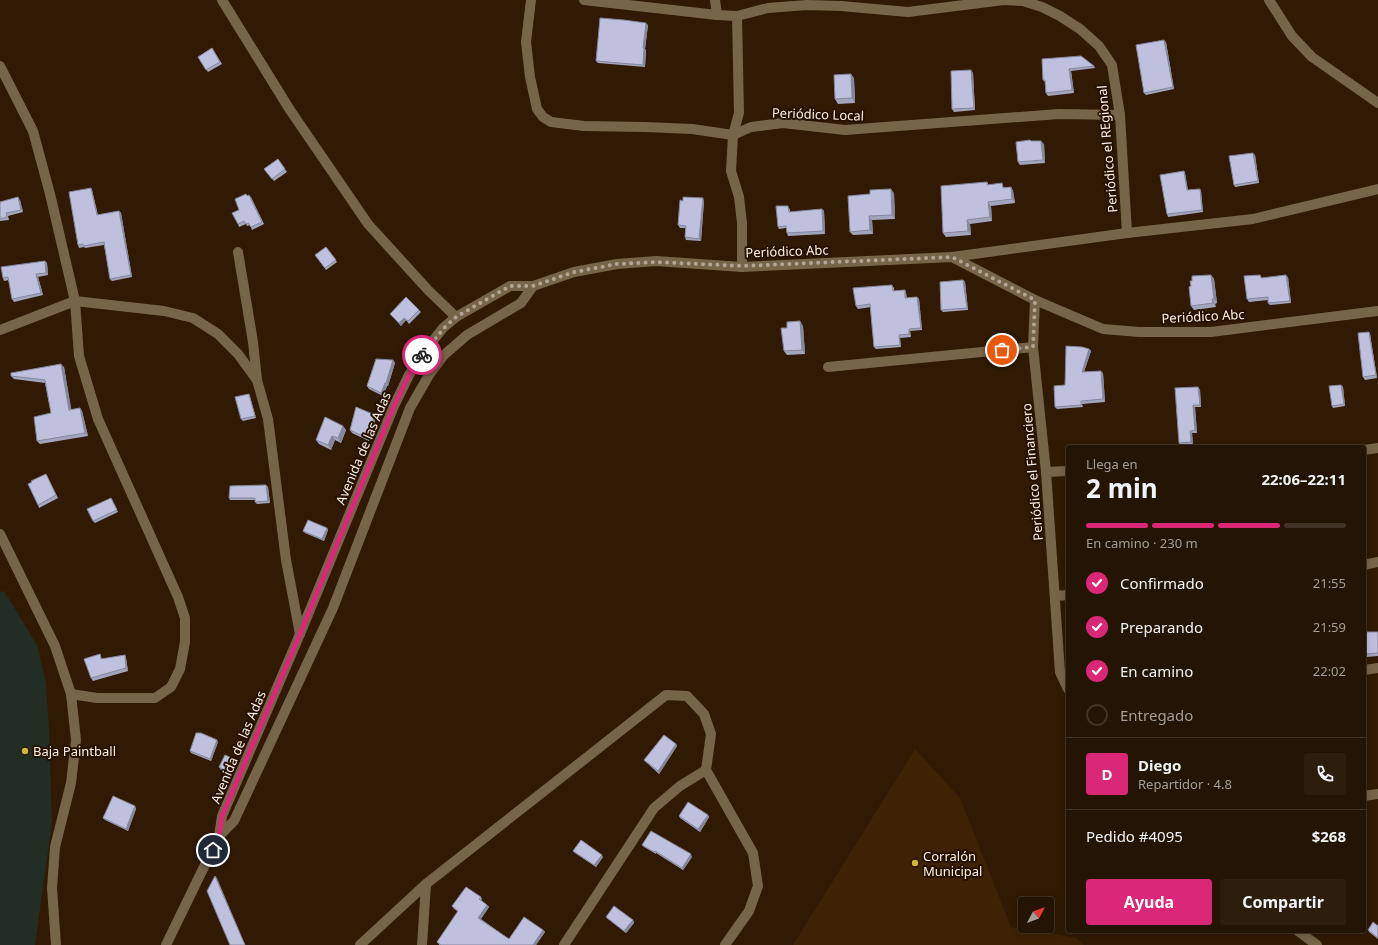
<!DOCTYPE html>
<html lang="es">
<meta charset="utf-8">
<style>
:root{--surface:#241403;--page:#2c1d0d;--text:#f1f3f6;--muted:#a39e9a;--line:#413325;--accent:#db2777}
body{margin:0;font-family:"Noto Sans",sans-serif;background:var(--page);color:var(--text);height:100vh;display:flex;flex-direction:column;font-size:15px;white-space:nowrap}
*{box-sizing:border-box;margin:0}
p{font-size:13px;color:var(--muted)}
.icon{flex:none;width:22px;height:22px;fill:none;stroke:currentColor;stroke-width:2;stroke-linecap:round;stroke-linejoin:round}
.map{position:relative;flex:1;overflow:hidden}
.details{position:absolute;left:1066px;top:445px;width:300px;height:488px;display:flex;flex-direction:column;background:var(--surface);border-radius:4px;box-shadow:0 2px 10px #0003,0 0 0 1px var(--line)}
.details>*{flex:none}
.needle{width:26px;rotate:49deg}
.tools{position:absolute;left:1018px;top:897px;display:grid;gap:8px}
.tools a{display:grid;place-items:center;width:36px;height:36px;border-radius:4px;background:var(--surface);box-shadow:0 2px 10px #0003,0 0 0 1px var(--line);font-size:20px}
.pin{position:absolute;display:grid;place-items:center;width:34px;height:34px;color:#fff;margin:-17px;border:2px solid #fff;border-radius:50%;box-shadow:0 1px 4px #0007}
.courier{position:absolute;display:grid;place-items:center;width:40px;height:40px;margin:-20px;border:3px solid #db2777;border-radius:50%;background:#fff;color:#222;box-shadow:0 1px 5px #0007}
.overview em{font-style:normal;font-weight:700}
.overview div{display:flex;flex-direction:column-reverse}
.overview{display:flex;align-items:center;justify-content:space-between;height:68px;padding:0 20px}
h1{font-size:26px;font-weight:700;line-height:30px}
.bar{display:grid;grid-template-columns:repeat(4,1fr);gap:6px 4px;align-content:center;height:48px;padding:0 20px}
.bar i{height:5px;border-radius:3px;background:var(--line)}
.bar .selected{background:var(--accent)}
.bar p{grid-column:span 4}
.line{display:flex;align-items:center;gap:10px;padding:0 20px;border-top:1px solid var(--line)}
.line div{flex:1}
.round{display:grid;place-items:center;flex:none;width:42px;height:42px;border-radius:4px;background:var(--page)}
ol{padding:0 20px;list-style:none}
li{display:flex;align-items:center;gap:12px;height:44px}
li p{margin-inline-start:auto}
li .icon{padding:4px;border-radius:50%;background:var(--accent);color:#fff;stroke-width:4}
li:last-child{color:var(--muted)}
li i{width:22px;height:22px;border:2px solid var(--line);border-radius:50%}
.button{display:flex;gap:8px;margin-top:auto;padding:8px 20px}
.button a{flex:1;height:46px;border-radius:4px;background:var(--accent);color:#fff;font-size:16px;font-weight:700;line-height:46px;text-align:center}
.button a+a{background:var(--page);color:var(--text)}
.map>svg:first-child{display:block}
.built{fill:#3d2204}
.green{fill:#222e23}
.lines{fill:none;stroke-linecap:round;stroke-linejoin:round}
.minor{stroke:#77654a;stroke-width:10}
.wall{fill:#a3a5bf}
.shaded-wall{fill:#85869b}
.building{fill:#bec0de;stroke:#85869b}
.done{stroke:#b5a596;stroke-width:4;stroke-dasharray:0 7.2}
.route{stroke:#db2777;stroke-width:5}
.poi-dot{fill:#cfb837;stroke:#261100;stroke-width:1.5}
.labels{text-anchor:middle;stroke-width:4;stroke-linejoin:round;paint-order:stroke}
.street-label{font-size:13px;fill:#fdf0e5;stroke:#261100}
.poi-label{font-size:13px;fill:#fdf0e5;stroke:#261100;text-anchor:start}
</style>
<div class="map">
<svg width="1378" height="945" viewBox="0 0 1378 945">
<rect width="100%" height="100%" fill="#301a04"/>
<polygon class="built" points="915,749 960,798 1011,927 1076,938 1084,945 793,945"/>
<polygon class="green" points="4,591 37,645 46,683 49,730 52,822 35,945 0,945 0,592"/>
<g class="lines">
<g class="minor">
<polyline points="222,0 290,110 368,224 428,290 456,317"/>
<polyline points="531,0 526,42 530,77 537,109 543,117 551,122 584,126 645,127 692,129 733,135 751,127 783,123 845,130 1059,114 1120,115"/>
<polyline points="584,0 717,15 737,16 768,8 807,5 841,6 908,12 1004,0 1023,1 1042,7 1060,16 1080,29 1099,46 1112,65 1120,115 1127,233"/>
<polyline points="715,0 717,15"/>
<polyline points="1269,0 1292,36 1312,57 1378,103"/>
<polyline points="737,16 739,113 733,135 731,171 739,197 742,223 742,267"/>
<polyline points="0,66 33,131 50,194 75,301 79,356 98,419 178,597 185,618 185,642 180,669 171,687 155,698 97,698 71,694"/>
<polyline points="238,252 253,342 257,380 268,419 286,560 300,634"/>
<polyline points="952,257 1127,233 1253,219 1378,189"/>
<polyline points="0,330 75,301 164,311 193,318 218,334 238,354 257,380"/>
<polyline points="1033,347 1046,472 1060,672 1068,689"/>
<polyline points="828,367 1033,347 1035,300"/>
<polyline points="1364,450 1378,448"/>
<polyline points="1046,472 1068,471"/>
<polyline points="0,534 55,646 71,694 76,740 71,783 55,847 52,888 56,945"/>
<polyline points="1364,565 1378,562"/>
<polyline points="1055,596 1068,595"/>
<polyline points="1364,670 1378,668"/>
<polyline points="1364,796 1378,794"/>
<polyline points="219,836 222,816 300,634 394,406 409,375 427,348 443,328 456,317 510,286 533,286 574,272 617,264 656,261 742,267 952,257 1035,300 1103,329 1139,332 1211,332 1378,311"/>
<polyline points="1298,931 1317,945"/>
<polyline points="166,945 219,836 234,821 333,608 410,408 429,375 444,355 467,335 521,303 533,286"/>
<polyline points="360,945 426,884 666,695 687,696 704,714 711,734 706,770 753,853 758,886 749,911 725,945"/>
<polyline points="422,945 426,884"/>
<polyline points="564,945 654,808 680,786 706,770"/>
</g>
</g>
<g class="wall">
<polygon points="648,25 645,49 646,50 645,67 598,63 596,61"/>
<polygon points="1166,42 1174,89 1146,95 1144,93"/>
<polygon points="212,48 222,64 208,72 198,57"/>
<polygon points="1042,59 1094,66 1095,68 1071,71 1074,93 1048,96 1046,93 1045,82 1043,80"/>
<polygon points="973,73 975,110 954,112 952,109"/>
<polygon points="854,78 855,103 838,104 835,99"/>
<polygon points="1044,144 1045,163 1020,165 1018,162"/>
<polygon points="1255,155 1259,183 1235,187 1234,185"/>
<polygon points="278,159 287,172 274,181 264,169"/>
<polygon points="1184,171 1185,173 1188,190 1201,191 1203,212 1168,217 1167,214"/>
<polygon points="987,182 989,185 1005,187 1005,188 1011,187 1013,191 1015,203 991,206 992,221 970,224 971,235 946,237 943,233"/>
<polygon points="91,188 92,190 98,215 119,211 121,213 132,277 112,281 110,279 104,245 85,248 84,247 79,248 78,245"/>
<polygon points="894,193 895,219 872,220 873,234 853,235 850,232 870,194"/>
<polygon points="247,196 251,197 264,224 252,230 250,225 247,226 246,224 239,227 238,224 239,210"/>
<polygon points="20,200 23,212 8,216 9,220 0,221 0,202"/>
<polygon points="683,201 704,201 701,241 686,240 685,237 685,228 680,228 678,225"/>
<polygon points="790,208 790,212 822,209 824,211 825,234 788,236 787,233 786,228 779,229 778,227"/>
<polygon points="326,247 337,262 326,270 315,255"/>
<polygon points="45,261 47,263 48,275 38,277 43,295 14,302 12,299 9,280 4,281 3,278"/>
<polygon points="1211,275 1214,279 1217,303 1215,304 1216,307 1194,310 1191,306 1191,286 1192,281"/>
<polygon points="1260,275 1262,278 1288,277 1291,303 1270,305 1268,303 1268,300 1249,302 1247,299"/>
<polygon points="963,280 965,282 968,310 943,312 941,310"/>
<polygon points="894,287 894,291 905,290 906,293 907,298 917,297 919,299 922,330 910,331 911,337 900,338 901,347 876,349 874,347 871,307 858,309 856,306"/>
<polygon points="419,310 421,312 409,324 406,320 401,326 390,314"/>
<polygon points="803,326 805,354 787,355 784,351"/>
<polygon points="1369,332 1370,334 1377,378 1365,380 1363,377"/>
<polygon points="1089,349 1091,351 1084,372 1103,373 1105,402 1082,404 1083,407 1057,409 1055,407 1065,385"/>
<polygon points="393,360 395,363 388,386 387,386 383,396 369,389 367,386"/>
<polygon points="64,367 71,410 80,408 82,411 88,436 40,444 37,441 51,413 45,383 14,379 11,376"/>
<polygon points="1341,385 1343,387 1345,406 1333,408 1332,406"/>
<polygon points="1198,387 1200,390 1201,407 1195,407 1197,433 1192,433 1193,445 1180,446 1179,443"/>
<polygon points="250,397 256,418 243,421 241,419"/>
<polygon points="375,415 376,417 369,441 352,433 350,430"/>
<polygon points="343,426 346,430 341,443 335,440 331,450 319,444 316,440"/>
<polygon points="46,474 58,498 39,508 38,505 32,482"/>
<polygon points="266,485 268,487 270,503 257,504 255,502 255,500 230,500 229,498"/>
<polygon points="111,498 118,512 95,523 93,521"/>
<polygon points="327,528 328,530 324,541 305,533 303,531"/>
<polygon points="1378,632 1378,656 1366,657 1365,654"/>
<polygon points="100,654 102,659 125,655 126,658 128,671 93,681 91,678"/>
<polygon points="218,742 211,761 191,753 190,751"/>
<polygon points="676,744 677,746 659,774 646,762 644,760"/>
<polygon points="236,760 237,763 232,775 221,770 219,767"/>
<polygon points="135,806 136,809 128,831 105,820 103,818"/>
<polygon points="708,815 709,817 700,832 680,818 679,816"/>
<polygon points="642,845 692,857 683,870 656,853 656,854 644,847"/>
<polygon points="573,851 603,857 596,867 575,853"/>
<polygon points="481,897 482,899 481,900 487,905 489,907 481,919 509,939 543,930 545,932 536,945 439,945 439,944 437,942 458,912 453,908 452,906"/>
<polygon points="606,917 633,920 634,923 626,933 608,919"/>
<polygon points="1378,926 1378,939 1369,932 1368,930"/>
</g>
<g class="shaded-wall">
<polygon points="646,23 648,25 645,49 646,50 645,67 643,65 643,48"/>
<polygon points="1164,40 1166,42 1174,89 1173,87"/>
<polygon points="1069,69 1071,71 1074,93 1072,90"/>
<polygon points="971,70 973,73 975,110 974,108"/>
<polygon points="851,74 854,78 855,103 852,98"/>
<polygon points="1041,141 1044,144 1045,163 1043,160"/>
<polygon points="1253,153 1255,155 1259,183 1258,181"/>
<polygon points="1184,171 1185,173 1188,192 1187,190"/>
<polygon points="1011,187 1013,191 1015,203 1012,199"/>
<polygon points="91,188 92,190 98,217 97,215"/>
<polygon points="891,189 894,193 895,219 892,215"/>
<polygon points="1200,189 1201,191 1203,212 1202,210"/>
<polygon points="18,197 20,200 23,212 21,210"/>
<polygon points="703,198 704,201 701,241 699,239"/>
<polygon points="988,202 991,206 992,221 990,217"/>
<polygon points="822,209 824,211 825,234 823,231"/>
<polygon points="119,211 121,213 132,277 131,275"/>
<polygon points="869,216 872,220 873,234 870,230"/>
<polygon points="967,220 970,224 971,235 968,231"/>
<polygon points="45,261 47,263 48,275 46,273"/>
<polygon points="36,274 38,277 43,295 41,293"/>
<polygon points="1211,275 1214,279 1217,303 1214,299"/>
<polygon points="1286,275 1288,277 1291,303 1290,301"/>
<polygon points="963,280 965,282 968,310 967,308"/>
<polygon points="905,290 906,293 907,300 905,298"/>
<polygon points="917,297 919,299 922,330 921,328"/>
<polygon points="1212,299 1215,304 1216,307 1213,303"/>
<polygon points="404,318 406,320 401,326 399,323"/>
<polygon points="800,321 803,326 805,354 802,350"/>
<polygon points="909,329 910,331 911,337 909,334"/>
<polygon points="1369,332 1370,334 1377,378 1376,375"/>
<polygon points="899,335 900,338 901,347 900,345"/>
<polygon points="1089,349 1091,351 1083,374 1082,372"/>
<polygon points="393,360 395,363 388,386 386,383"/>
<polygon points="61,364 64,367 72,413 69,410"/>
<polygon points="1101,371 1103,373 1105,402 1103,399"/>
<polygon points="385,383 387,386 383,396 381,393"/>
<polygon points="1341,385 1343,387 1345,406 1344,404"/>
<polygon points="1198,387 1200,390 1201,407 1200,405"/>
<polygon points="1193,405 1195,407 1197,433 1195,430"/>
<polygon points="80,408 82,411 88,436 85,433"/>
<polygon points="375,415 376,417 369,441 367,438"/>
<polygon points="343,426 346,430 341,443 338,438"/>
<polygon points="1190,431 1192,433 1193,445 1191,442"/>
<polygon points="332,436 335,440 331,450 328,445"/>
<polygon points="266,485 268,487 270,503 268,501"/>
<polygon points="327,528 328,530 324,541 322,539"/>
<polygon points="125,655 126,658 128,671 126,668"/>
<polygon points="217,740 218,742 211,761 210,759"/>
<polygon points="676,744 677,746 659,774 658,771"/>
<polygon points="236,760 237,763 232,775 230,773"/>
<polygon points="135,806 136,809 128,831 126,829"/>
<polygon points="708,815 709,817 700,832 698,829"/>
<polygon points="691,854 692,857 683,870 682,868"/>
<polygon points="602,855 603,857 596,867 594,865"/>
<polygon points="215,876 217,878 245,945"/>
<polygon points="487,905 489,907 480,920 478,918"/>
<polygon points="633,920 634,923 626,933 624,931"/>
<polygon points="543,930 545,932 536,945 533,945"/>
</g>
<g class="building">
<polygon points="600,18 624,20 646,23 643,48 644,48 643,65 596,61"/>
<polygon points="1164,40 1173,87 1144,93 1136,45"/>
<polygon points="212,48 220,62 206,70 198,57"/>
<polygon points="1081,56 1094,66 1069,69 1072,90 1046,93 1045,80 1043,80 1042,59"/>
<polygon points="971,70 974,108 952,109 951,71"/>
<polygon points="851,74 852,98 835,99 834,75"/>
<polygon points="1030,140 1031,141 1041,141 1043,160 1018,162 1016,142"/>
<polygon points="1253,153 1258,181 1234,185 1229,156"/>
<polygon points="278,159 285,169 272,179 264,169"/>
<polygon points="1184,171 1187,190 1200,189 1202,210 1167,214 1160,175"/>
<polygon points="987,182 987,185 1002,183 1003,188 1011,187 1012,199 988,202 990,217 967,220 968,231 943,233 941,186"/>
<polygon points="91,188 97,215 119,211 131,275 110,279 104,242 83,246 83,244 78,245 69,192"/>
<polygon points="891,189 892,215 869,216 870,230 850,232 848,196 870,194 870,190"/>
<polygon points="246,194 247,196 249,195 262,222 251,227 248,223 246,224 244,221 238,224 232,213 239,210 235,199"/>
<polygon points="18,197 21,210 6,213 7,217 0,219 0,202"/>
<polygon points="683,197 703,198 699,239 685,237 686,226 678,225 680,200 683,201"/>
<polygon points="776,206 788,206 789,212 822,209 823,231 787,233 786,226 778,227"/>
<polygon points="326,247 336,260 325,268 315,255"/>
<polygon points="45,261 46,273 36,274 41,293 12,299 8,277 3,278 1,267"/>
<polygon points="1211,275 1214,299 1212,299 1213,303 1191,306 1189,287 1191,286 1190,281 1192,281 1192,276"/>
<polygon points="1260,275 1261,278 1286,275 1290,301 1268,303 1268,297 1247,299 1244,276"/>
<polygon points="963,280 967,308 941,310 940,282"/>
<polygon points="892,285 893,291 905,290 905,298 917,297 921,328 909,329 909,334 899,335 900,345 874,347 870,304 856,306 853,288"/>
<polygon points="406,297 419,310 408,321 404,318 399,323 390,314"/>
<polygon points="800,321 802,350 784,351 781,328 787,328 787,322"/>
<polygon points="1369,332 1376,375 1363,377 1358,333"/>
<polygon points="1066,346 1082,347 1089,349 1082,372 1101,371 1103,399 1081,401 1081,405 1055,407 1054,386 1065,385"/>
<polygon points="376,359 393,360 386,383 385,383 381,393 367,386"/>
<polygon points="61,364 69,410 80,408 85,433 37,441 34,417 51,413 45,380 11,376 11,373"/>
<polygon points="1341,385 1344,404 1332,406 1329,386"/>
<polygon points="1198,387 1200,405 1193,405 1195,430 1190,431 1191,442 1179,443 1175,388"/>
<polygon points="249,394 255,416 241,419 235,397"/>
<polygon points="356,407 375,415 367,438 350,430"/>
<polygon points="325,417 343,426 338,438 332,436 328,445 316,440"/>
<polygon points="46,474 56,495 38,505 28,484 32,482 31,481"/>
<polygon points="266,485 268,501 255,502 255,498 229,498 230,486"/>
<polygon points="111,498 117,510 93,521 87,509"/>
<polygon points="308,520 327,528 322,539 303,531"/>
<polygon points="1364,632 1378,632 1378,653 1365,654"/>
<polygon points="100,654 101,659 125,655 126,668 91,678 84,659"/>
<polygon points="196,733 201,733 217,740 210,759 190,751"/>
<polygon points="664,735 676,744 658,771 644,760"/>
<polygon points="225,755 236,760 230,773 219,767"/>
<polygon points="113,796 135,806 126,829 103,818"/>
<polygon points="688,802 708,815 698,829 679,816"/>
<polygon points="651,831 691,854 682,868 655,851 654,852 642,845"/>
<polygon points="581,840 602,855 594,865 573,851"/>
<polygon points="215,876 245,945 230,945 207,891"/>
<polygon points="466,887 481,897 479,899 487,905 478,918 509,939 524,917 543,930 533,945 441,945 437,942 458,911 452,906"/>
<polygon points="614,906 633,920 624,931 606,917"/>
<polygon points="1373,922 1378,926 1378,938 1368,930"/>
</g>
<g class="lines">
<polyline class="done" points="422,355 444,328 456,317 510,286 533,286 574,272 617,264 656,262 742,266 952,257 1035,300 1033,347 1002,350"/>
<polyline class="route" points="213,850 219,836 222,816 300,634 394,406 409,375 422,355"/>
</g>
<g class="poi-dot">
<circle cx="25" cy="751" r="4"/>
<circle cx="915" cy="863" r="4"/>
</g>
<g class="labels">
<g class="street-label">
<text transform="translate(818 114) rotate(2)" y="5">Periódico Local</text>
<text transform="translate(1107 149) rotate(-95)" y="5">Periódico el REgional</text>
<text transform="translate(787 251) rotate(-2)" y="5">Periódico Abc</text>
<text transform="translate(1203 316) rotate(-3)" y="5">Periódico Abc</text>
<text transform="translate(363 448) rotate(-67)" y="5">Avenida de las Adas</text>
<text transform="translate(1032 472) rotate(-95)" y="5">Periódico el Financiero</text>
<text transform="translate(238 747) rotate(-67)" y="5">Avenida de las Adas</text>
</g>
<g class="poi-label">
<text x="33" y="756">Baja Paintball</text>
<text x="923" y="861">Corralón<tspan x="923" dy="15">Municipal</tspan></text>
</g>
</g>
</svg>
<div class="tools">
<a><svg class="needle" viewBox="-14 -14 28 28"><path d="M0-13l5 13h-10z" fill="#e53935"/><path d="M0 13l5-13h-10z" fill="#a39e9a"/></svg></a>
</div>
<div class="pin" style="left:1002px;top:350px;background:#ea580c"><svg class="icon" aria-label="bag" viewBox="0 0 24 24"><path d="M5 8h14l-1 12H6zM9 8a3 3 0 0 1 6 0"/></svg></div>
<div class="pin" style="left:213px;top:850px;background:#1f2937"><svg class="icon" aria-label="home" viewBox="0 0 24 24"><path d="M3 11l9-7 9 7M6 9v11h12V9"/></svg></div>
<div class="courier" style="left:422px;top:355px"><svg class="icon" aria-label="bike" viewBox="0 0 24 24"><circle cx="6" cy="16" r="4"/><circle cx="18" cy="16" r="4"/><path d="M6 16l4-8h5l3 8M10 8l3 8H6M13 5h3"/></svg></div>
<section class="details">
<div class="overview"><div><h1>2 min</h1><p>Llega en</p></div><em>22:06–22:11</em></div>
<div class="bar"><i class="selected"></i><i class="selected"></i><i class="selected"></i><i></i><p>En camino · 230 m</p></div>
<ol>
<li><svg class="icon" aria-label="check" viewBox="0 0 24 24"><path d="M5 12l5 5 9-10"/></svg>Confirmado<p>21:55</p></li>
<li><svg class="icon" aria-label="check" viewBox="0 0 24 24"><path d="M5 12l5 5 9-10"/></svg>Preparando<p>21:59</p></li>
<li><svg class="icon" aria-label="check" viewBox="0 0 24 24"><path d="M5 12l5 5 9-10"/></svg>En camino<p>22:02</p></li>
<li><i></i>Entregado</li>
</ol>
<div class="line" style="height:72px"><b class="round" style="background:var(--accent);color:#fff">D</b><div><b>Diego</b><p>Repartidor · 4.8</p></div><a class="round"><svg class="icon" aria-label="phone" viewBox="0 0 24 24"><path d="M5 4h4l2 5-3 2q2 4 5 5l2-3 5 2v4C11 20 4 13 5 4z"/></svg></a></div>
<div class="line" style="height:52px"><div>Pedido #4095</div><b>$268</b></div>
<div class="button"><a>Ayuda</a><a>Compartir</a></div>
</section>
</div>
